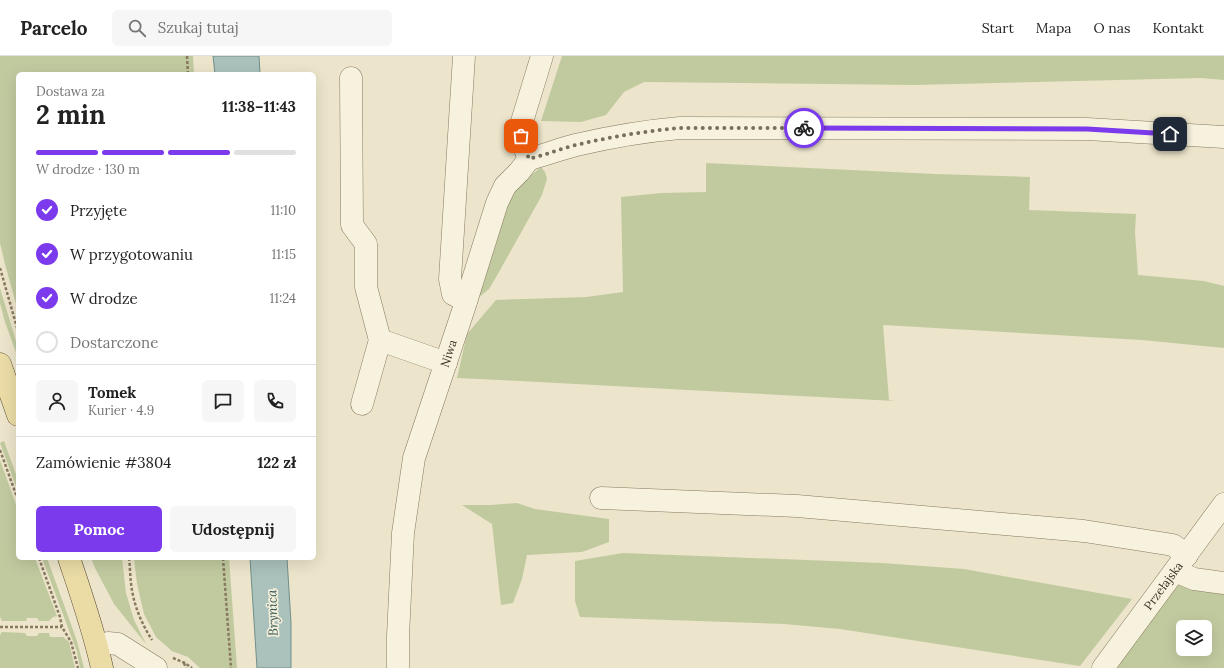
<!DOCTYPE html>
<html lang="pl">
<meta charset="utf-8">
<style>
:root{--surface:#fff;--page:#f6f6f6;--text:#222;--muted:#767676;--line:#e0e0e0;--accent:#7c3aed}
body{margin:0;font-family:Lora,serif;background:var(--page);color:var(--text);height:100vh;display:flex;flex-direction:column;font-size:15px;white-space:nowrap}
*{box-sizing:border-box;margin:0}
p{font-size:13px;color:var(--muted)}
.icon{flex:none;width:22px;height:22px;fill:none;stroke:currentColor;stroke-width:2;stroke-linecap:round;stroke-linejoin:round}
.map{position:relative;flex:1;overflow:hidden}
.details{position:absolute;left:16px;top:16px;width:300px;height:488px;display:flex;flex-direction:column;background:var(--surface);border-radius:6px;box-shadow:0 4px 16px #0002}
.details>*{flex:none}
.tools{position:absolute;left:1176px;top:564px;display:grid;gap:8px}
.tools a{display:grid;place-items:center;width:36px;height:36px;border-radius:6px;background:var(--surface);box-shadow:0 4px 16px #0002;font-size:20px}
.pin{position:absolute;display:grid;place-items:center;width:34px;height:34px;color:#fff;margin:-17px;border-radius:8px;box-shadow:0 2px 6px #0006}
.courier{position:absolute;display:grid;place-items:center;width:40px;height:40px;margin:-20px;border:3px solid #7c3aed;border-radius:50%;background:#fff;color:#222;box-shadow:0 1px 5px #0007}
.overview em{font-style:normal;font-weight:700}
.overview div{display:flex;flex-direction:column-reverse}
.overview{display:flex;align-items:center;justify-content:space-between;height:68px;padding:0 20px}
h1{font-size:26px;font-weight:700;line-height:30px}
.bar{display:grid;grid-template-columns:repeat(4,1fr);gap:6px 4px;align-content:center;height:48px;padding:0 20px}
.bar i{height:5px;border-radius:3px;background:var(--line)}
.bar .current{background:var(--accent)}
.bar p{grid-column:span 4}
.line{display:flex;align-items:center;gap:10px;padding:0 20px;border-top:1px solid var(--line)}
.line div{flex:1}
.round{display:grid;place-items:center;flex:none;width:42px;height:42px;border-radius:6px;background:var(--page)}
ol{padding:0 20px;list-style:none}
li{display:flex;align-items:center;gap:12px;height:44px}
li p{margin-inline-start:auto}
li .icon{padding:4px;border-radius:50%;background:var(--accent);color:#fff;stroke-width:4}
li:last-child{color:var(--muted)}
li i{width:22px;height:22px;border:2px solid var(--line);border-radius:50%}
.cta{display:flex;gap:8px;margin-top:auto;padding:8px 20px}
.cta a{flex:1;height:46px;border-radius:6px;background:var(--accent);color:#fff;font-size:16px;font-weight:700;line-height:46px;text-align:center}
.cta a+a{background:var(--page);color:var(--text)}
header{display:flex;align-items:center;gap:24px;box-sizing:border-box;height:56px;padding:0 20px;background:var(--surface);border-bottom:1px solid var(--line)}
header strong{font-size:19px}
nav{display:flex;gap:22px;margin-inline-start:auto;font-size:14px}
.search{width:280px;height:36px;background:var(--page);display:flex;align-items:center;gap:10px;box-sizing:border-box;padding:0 14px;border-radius:6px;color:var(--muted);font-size:15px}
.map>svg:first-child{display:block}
.green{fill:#c1ca9f;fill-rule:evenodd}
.water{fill:#abc1bc;stroke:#718f8a}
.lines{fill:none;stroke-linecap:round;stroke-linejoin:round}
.minor-casing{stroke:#887960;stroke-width:23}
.major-casing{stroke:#564733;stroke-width:23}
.path{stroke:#887960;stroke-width:2.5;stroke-dasharray:3 2;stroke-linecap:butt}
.minor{stroke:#f7f2de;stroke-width:22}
.major{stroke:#ebdca6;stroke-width:22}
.done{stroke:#786f5d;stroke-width:4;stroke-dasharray:0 7.2}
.route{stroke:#7c3aed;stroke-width:5}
.labels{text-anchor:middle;stroke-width:3.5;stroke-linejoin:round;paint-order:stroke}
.street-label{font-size:12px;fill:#3a3022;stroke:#f4efda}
.water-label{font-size:13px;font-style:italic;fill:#335758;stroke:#f4efda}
</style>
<header>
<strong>Parcelo</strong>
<div class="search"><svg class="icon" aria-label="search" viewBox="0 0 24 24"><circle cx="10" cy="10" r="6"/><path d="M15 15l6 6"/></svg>Szukaj tutaj</div>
<nav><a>Start</a><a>Mapa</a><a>O nas</a><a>Kontakt</a></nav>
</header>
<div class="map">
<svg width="1224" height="612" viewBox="0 0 1224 612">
<rect width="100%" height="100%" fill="#ece5cb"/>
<g class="green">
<polygon points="0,0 193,0 194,18 18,18 18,255 5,208 0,187"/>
<polygon points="562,0 1224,0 1224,24 1201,22 914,29 644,26 624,36 606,59 581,66 541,65"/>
<polygon points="706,107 935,118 1030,121 1029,154 1136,158 1135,176 1138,219 1204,225 1224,230 1224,292 1142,284 883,269 889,344 895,345 688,334 520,325 457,322 467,278 496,244 586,241 623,236 621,141 661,137 706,136"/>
<polygon points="541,111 545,116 547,123 542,139 499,216 489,233 477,243 509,146 521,127"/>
<polygon points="0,232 18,292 18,302 5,266 0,247"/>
<polygon points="4,385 18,424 18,436 0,387"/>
<polygon points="0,404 18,454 18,502 35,502 57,560 53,561 49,565 39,565 37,562 27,562 26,565 2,565 0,561"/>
<polygon points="517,447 535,453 609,463 609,486 582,496 527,499 522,523 513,547 501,549 492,468 462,449 490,449"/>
<polygon points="623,497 882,507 964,513 1132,543 1080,610 840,573 784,568 580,561 575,545 575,505"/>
<polygon points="42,502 47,502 77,585 84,612 80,612 77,596"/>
<polygon points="91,502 122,502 126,537 134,564 146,588 114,548 95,512"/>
<polygon points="134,502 229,502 237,612 200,612 188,601 172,595 156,581 144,558 137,528"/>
<path d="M1183,519L1224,522V612H1115ZM1183,571H1205V593H1183Z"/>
<polygon points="2,576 25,577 27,580 37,580 39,577 49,577 50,581 63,581 69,586 75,612 0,612 0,579"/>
</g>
<g class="water">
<polygon points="213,0 259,0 260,18 215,18"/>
<polygon points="250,502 287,502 291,567 291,612 257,612"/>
</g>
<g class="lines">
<g class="minor-casing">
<g id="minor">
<polyline points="464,0 450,223 453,238 466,245"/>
<polyline points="351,22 352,169 366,188 366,231 380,284 446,307"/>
<path d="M529,103C545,99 560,93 576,89C610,81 645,75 680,72L1087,73L1224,81"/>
<polyline points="529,103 523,88 520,72 542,0"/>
<polyline points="362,348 380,284"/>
<polyline points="601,442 797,450 1084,475 1173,489 1187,499"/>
<polyline points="1175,515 1194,523 1224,527"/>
<polyline points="97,589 108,587 118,588 156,612"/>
<path id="s1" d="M398,612V580L403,477L414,402L464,252L497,147L505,130L519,116L529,103"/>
<path id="s2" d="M1103,612L1224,448"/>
</g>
</g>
<g class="major-casing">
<g id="major">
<polyline points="0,308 18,359"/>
<path d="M69,502C81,538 94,575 102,612"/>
</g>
</g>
<g class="path">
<polyline points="187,0 188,18"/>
<polyline points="0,212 18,275"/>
<polyline points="0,394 18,444"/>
<polyline points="39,502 60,561 62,571 71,586 78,612"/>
<path d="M129,502C130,510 130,519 131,527C133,547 141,567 152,584"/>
<polyline points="223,502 231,612"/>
<polyline points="0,571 62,571"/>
<polyline points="173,602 185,607 192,612"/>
<polyline points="184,607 186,612"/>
</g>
<use href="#minor" class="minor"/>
<use href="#major" class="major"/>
</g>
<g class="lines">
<path class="done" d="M521,80L529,103C545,99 560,93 576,89C610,81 645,75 680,72H804"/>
<polyline class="route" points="804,72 1087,73 1170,78"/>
</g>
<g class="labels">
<g class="street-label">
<text dy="4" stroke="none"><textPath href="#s1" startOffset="321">Niwa</textPath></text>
<text dy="4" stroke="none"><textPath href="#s2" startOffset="102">Przełajska</textPath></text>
</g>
<g class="water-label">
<text transform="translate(272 557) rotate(-92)" y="5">Brynica</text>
</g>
</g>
</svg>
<div class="tools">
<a><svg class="icon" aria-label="layers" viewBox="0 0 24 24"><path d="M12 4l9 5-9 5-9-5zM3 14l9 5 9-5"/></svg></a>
</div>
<div class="pin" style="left:521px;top:80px;background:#ea580c"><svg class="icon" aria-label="bag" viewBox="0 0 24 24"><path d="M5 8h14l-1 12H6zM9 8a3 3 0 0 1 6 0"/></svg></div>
<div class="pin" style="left:1170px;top:78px;background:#1f2937"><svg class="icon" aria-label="home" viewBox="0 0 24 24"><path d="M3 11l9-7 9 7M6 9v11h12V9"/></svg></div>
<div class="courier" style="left:804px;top:72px"><svg class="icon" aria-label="bike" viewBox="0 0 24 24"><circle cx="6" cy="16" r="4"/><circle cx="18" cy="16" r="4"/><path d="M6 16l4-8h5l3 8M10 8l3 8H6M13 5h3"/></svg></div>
<section class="details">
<div class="overview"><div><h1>2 min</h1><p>Dostawa za</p></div><em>11:38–11:43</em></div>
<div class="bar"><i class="current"></i><i class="current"></i><i class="current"></i><i></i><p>W drodze · 130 m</p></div>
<ol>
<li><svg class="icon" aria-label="check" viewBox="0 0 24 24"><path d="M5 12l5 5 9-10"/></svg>Przyjęte<p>11:10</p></li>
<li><svg class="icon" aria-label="check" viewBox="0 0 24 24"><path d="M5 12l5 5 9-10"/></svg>W przygotowaniu<p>11:15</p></li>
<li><svg class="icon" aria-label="check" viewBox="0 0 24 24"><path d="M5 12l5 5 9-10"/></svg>W drodze<p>11:24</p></li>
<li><i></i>Dostarczone</li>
</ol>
<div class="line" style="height:72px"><a class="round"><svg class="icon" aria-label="person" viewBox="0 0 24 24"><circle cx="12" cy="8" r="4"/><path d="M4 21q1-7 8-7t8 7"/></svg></a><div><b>Tomek</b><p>Kurier · 4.9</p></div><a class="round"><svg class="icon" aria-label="chat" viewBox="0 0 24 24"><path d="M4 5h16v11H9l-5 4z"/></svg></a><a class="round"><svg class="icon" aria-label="phone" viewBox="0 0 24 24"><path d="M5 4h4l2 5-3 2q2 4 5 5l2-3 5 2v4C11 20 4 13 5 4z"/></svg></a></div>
<div class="line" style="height:52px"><div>Zamówienie #3804</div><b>122 zł</b></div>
<div class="cta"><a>Pomoc</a><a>Udostępnij</a></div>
</section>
</div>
